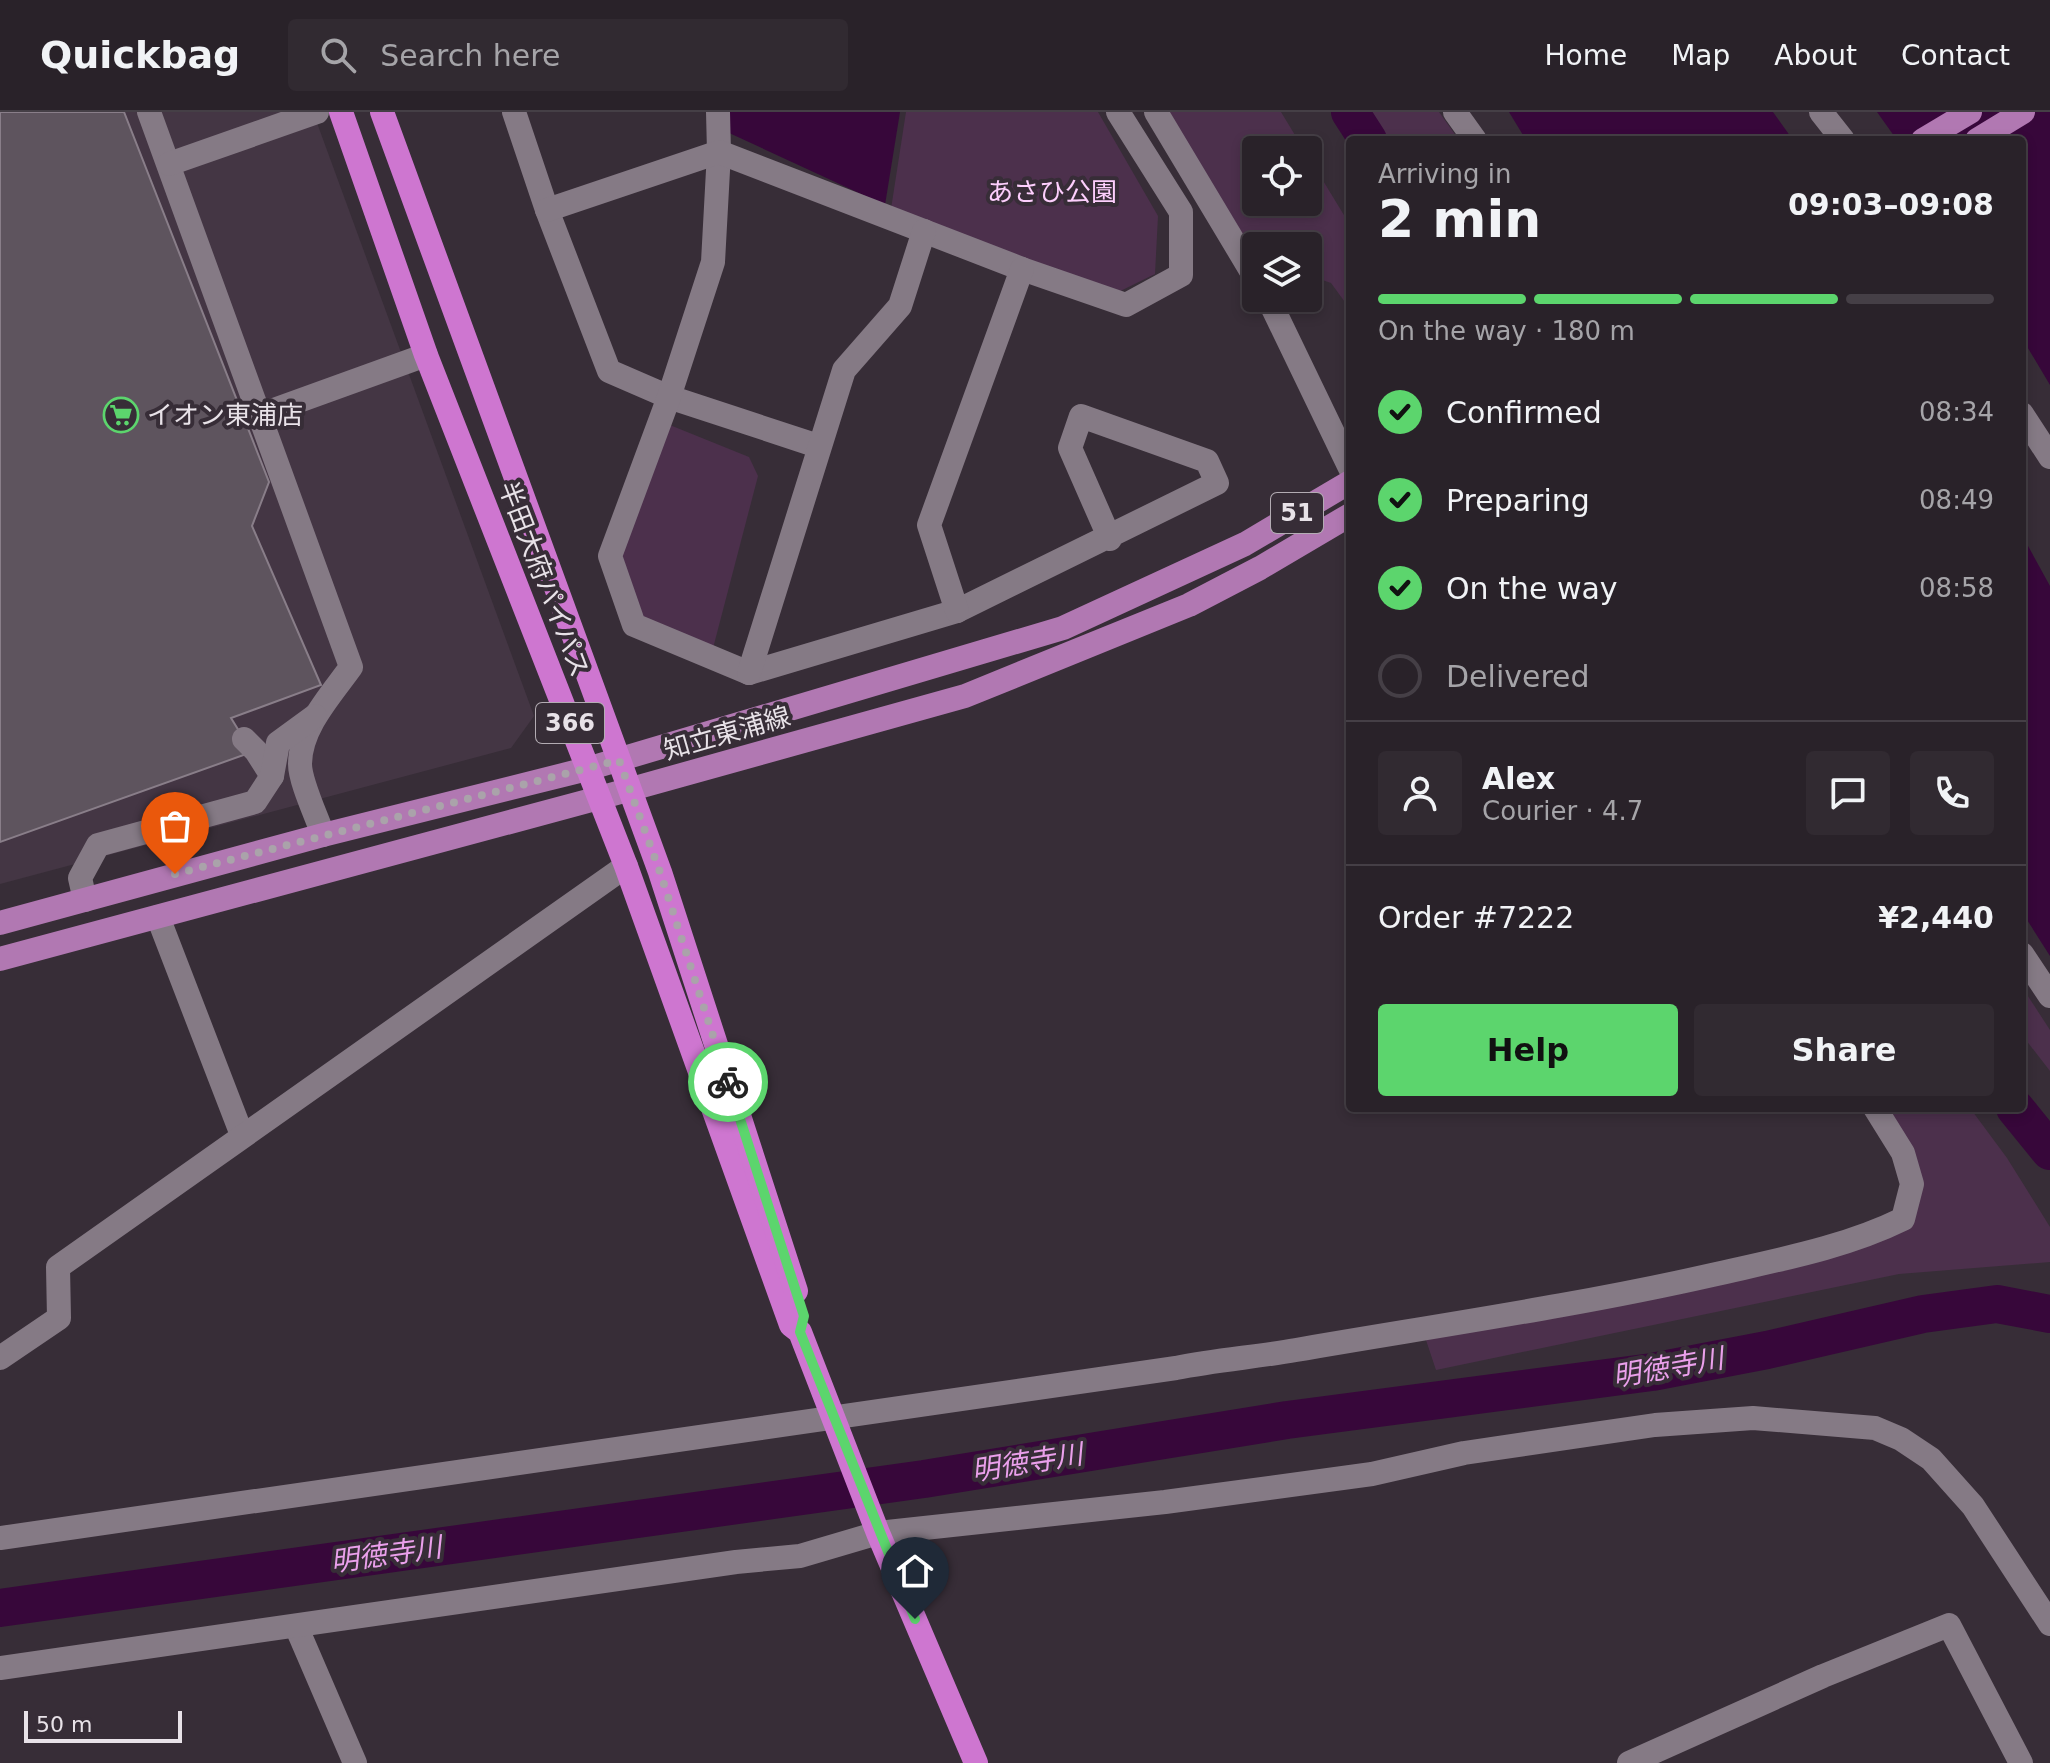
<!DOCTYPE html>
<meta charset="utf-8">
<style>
:root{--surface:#292229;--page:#312a31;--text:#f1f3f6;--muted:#a5a4a8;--line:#453f46;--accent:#5cd56d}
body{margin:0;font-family:"DejaVu Sans","Noto Sans JP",sans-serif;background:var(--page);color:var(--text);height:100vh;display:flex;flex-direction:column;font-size:30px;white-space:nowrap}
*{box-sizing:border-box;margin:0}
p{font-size:26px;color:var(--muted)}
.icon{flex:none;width:44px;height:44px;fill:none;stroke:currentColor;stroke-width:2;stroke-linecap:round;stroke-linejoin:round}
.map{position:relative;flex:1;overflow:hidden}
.side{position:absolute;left:1346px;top:24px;width:680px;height:976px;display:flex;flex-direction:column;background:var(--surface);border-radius:8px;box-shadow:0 4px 12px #0003,0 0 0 2px var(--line)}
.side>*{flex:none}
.controls{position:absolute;left:1242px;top:24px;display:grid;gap:16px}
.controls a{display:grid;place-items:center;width:80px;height:80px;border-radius:8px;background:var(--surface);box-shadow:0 4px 12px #0003,0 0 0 2px var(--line);font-size:40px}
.scale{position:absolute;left:24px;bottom:20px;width:158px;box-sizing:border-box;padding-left:8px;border:4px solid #e8e2e8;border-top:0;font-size:22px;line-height:28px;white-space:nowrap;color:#e8e2e8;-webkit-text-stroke:6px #372d37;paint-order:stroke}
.pin{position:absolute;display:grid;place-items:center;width:68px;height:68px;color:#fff;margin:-82px -34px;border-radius:50% 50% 50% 0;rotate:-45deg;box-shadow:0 0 8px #0007}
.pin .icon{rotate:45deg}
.courier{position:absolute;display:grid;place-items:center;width:80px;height:80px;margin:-40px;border:6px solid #5cd56d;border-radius:50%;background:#fff;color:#222;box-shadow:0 2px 10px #0007}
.summary em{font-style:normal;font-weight:800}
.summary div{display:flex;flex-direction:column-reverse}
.summary{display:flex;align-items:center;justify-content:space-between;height:136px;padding:0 32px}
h1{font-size:52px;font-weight:800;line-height:60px}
.bar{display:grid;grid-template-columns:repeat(4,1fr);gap:12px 8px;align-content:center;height:96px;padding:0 32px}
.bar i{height:10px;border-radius:6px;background:var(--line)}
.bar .on{background:var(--accent)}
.bar p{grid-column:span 4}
.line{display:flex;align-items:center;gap:20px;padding:0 32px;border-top:2px solid var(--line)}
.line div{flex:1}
.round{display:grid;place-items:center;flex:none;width:84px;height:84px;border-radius:8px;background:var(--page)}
ol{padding:0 32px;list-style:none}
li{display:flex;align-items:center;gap:24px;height:88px}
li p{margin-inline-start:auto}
li .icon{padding:8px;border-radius:50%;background:var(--accent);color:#111;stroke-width:4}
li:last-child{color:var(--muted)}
li i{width:44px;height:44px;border:4px solid var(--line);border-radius:50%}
.cta{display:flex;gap:16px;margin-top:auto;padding:16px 32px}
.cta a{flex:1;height:92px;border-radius:8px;background:var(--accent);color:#111;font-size:32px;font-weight:800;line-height:92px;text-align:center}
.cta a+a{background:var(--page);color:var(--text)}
header{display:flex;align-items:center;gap:48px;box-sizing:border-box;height:112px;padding:0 40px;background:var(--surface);border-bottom:2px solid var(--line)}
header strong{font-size:38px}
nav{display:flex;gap:44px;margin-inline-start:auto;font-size:28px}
.search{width:560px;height:72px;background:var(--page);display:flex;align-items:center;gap:20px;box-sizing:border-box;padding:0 28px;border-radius:8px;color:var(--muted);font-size:30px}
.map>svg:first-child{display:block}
.built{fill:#443644}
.green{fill:#4c304c}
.water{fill:#37073a}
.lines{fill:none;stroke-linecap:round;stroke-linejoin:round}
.river{stroke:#37073a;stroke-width:38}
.building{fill:#5e545e;stroke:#897e89;stroke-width:2}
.minor{stroke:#857a85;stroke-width:24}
.major{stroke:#b178b2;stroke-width:24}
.highway{stroke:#ce76d0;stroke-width:24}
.done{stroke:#aaa3aa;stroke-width:8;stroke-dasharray:0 14.4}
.route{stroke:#5cd56d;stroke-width:10}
.labels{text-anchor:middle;stroke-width:8;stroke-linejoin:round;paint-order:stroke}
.shield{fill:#372d37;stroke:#b3acb3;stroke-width:2}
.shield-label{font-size:24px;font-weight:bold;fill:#e8e2e8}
.park-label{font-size:26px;fill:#fdcffd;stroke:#372d37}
.poi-label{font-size:26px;fill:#e8e2e8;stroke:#372d37;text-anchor:start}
.street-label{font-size:26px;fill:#e8e2e8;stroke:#372d37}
.water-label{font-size:28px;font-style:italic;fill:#eaa0eb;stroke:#372d37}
</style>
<header>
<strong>Quickbag</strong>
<div class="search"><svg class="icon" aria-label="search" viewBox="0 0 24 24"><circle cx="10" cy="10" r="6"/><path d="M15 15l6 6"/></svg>Search here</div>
<nav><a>Home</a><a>Map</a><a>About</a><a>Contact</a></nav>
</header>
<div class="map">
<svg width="2050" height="1651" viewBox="0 0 2050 1651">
<rect width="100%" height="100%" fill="#372d37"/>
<polygon class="built" points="0,0 313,0 534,604 511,636 0,772"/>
<g class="green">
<polygon points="906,0 1098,0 1158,104 1155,162 1102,188 891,97"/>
<polygon points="1148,0 1281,0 1304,38 1256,38 1256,90 1308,90 1308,44 1350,113 1350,197 1331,171 1308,163 1308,134 1256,134 1256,156"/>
<polygon points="1371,0 1439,0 1459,28 1388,28"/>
<polygon points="650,305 749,345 758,364 712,540 634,513 610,444"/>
<polygon points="2022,875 2050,918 2050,959 2022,923"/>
<polygon points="1878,996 1970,996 2007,1046 2050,1115 2050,1150 1899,1162 1436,1258 1426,1228 1903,1107 1912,1072"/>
</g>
<g class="water">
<polygon points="726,0 900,0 885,93 727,20"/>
<polygon points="1509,0 1773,0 1793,28 1526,28"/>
<polygon points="1877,0 2050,0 2050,273 2022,226 2022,28 1897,28"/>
<polygon points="2022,423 2050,474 2050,844 2022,800"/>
</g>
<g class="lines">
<g class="river">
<polyline points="1350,0 1368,28"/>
<polyline points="2015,996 2050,1039"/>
<polyline points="0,1496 924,1367 1287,1308 1652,1260 1767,1238 1923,1202 1997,1192 2050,1202"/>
</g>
</g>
<polygon class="building" points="0,0 124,0 269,370 252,414 321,573 231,606 252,640 0,730"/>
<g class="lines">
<g class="minor">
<path d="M149,0L351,555C331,583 300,616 300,652C300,670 317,705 323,723"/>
<polyline points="514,0 547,98 609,259 669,285 818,334"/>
<polyline points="718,0 719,40 713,150 669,285 610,444 634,513 749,561 957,499 1217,371 1207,349 1081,304 1070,336 1110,427"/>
<polyline points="1156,0 1256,167"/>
<polyline points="1455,0 1475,28"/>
<polyline points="1821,0 1843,28"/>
<polyline points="169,52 317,0"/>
<polyline points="547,98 719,40 1022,157 1126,193 1181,163 1181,100 1118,0"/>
<polyline points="1268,186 1350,356"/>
<polyline points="2022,302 2050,345"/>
<polyline points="260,303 426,243"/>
<polyline points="957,499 929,413 1022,157"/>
<polyline points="749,561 844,258 900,194 924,119"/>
<polyline points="244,627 256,639 272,664"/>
<polyline points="85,788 80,766 98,733 255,690 272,664 278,631 315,604"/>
<polyline points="158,805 242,1023"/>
<polyline points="2022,842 2050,884"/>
<polyline points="0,1246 59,1206 58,1155 626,754"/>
<path d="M0,1426L1176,1256C1216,1248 1256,1245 1296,1238C1435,1214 1575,1194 1712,1163C1777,1148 1844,1136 1903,1107L1912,1072L1903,1041L1875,996"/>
<polyline points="296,1514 355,1651"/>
<polyline points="0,1556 736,1450 800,1444 878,1421 1165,1390 1372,1362 1464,1341 1655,1313 1753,1306 1875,1316 1901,1327 1931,1347 1973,1394 2050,1512"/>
<polyline points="1629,1651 1823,1564 1949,1513 2021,1651"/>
</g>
<g class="major">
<polyline points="1923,28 1970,0"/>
<polyline points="1977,28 2023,0"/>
<polyline points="0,811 323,723 587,657 1063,516 1245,432 1350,370"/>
<polyline points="0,847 599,686 965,584 1189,493 1260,456 1350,403"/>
</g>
<g class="highway">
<polyline points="341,0 426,243 626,754 791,1213 800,1220 878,1421 976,1651"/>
<polyline points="382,0 660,760 796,1179"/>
</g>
</g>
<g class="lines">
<polyline class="done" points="175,762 619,648 660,760 728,970"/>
<polyline class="route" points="728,970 804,1204 800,1220 915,1507"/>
</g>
<defs>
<g id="supermarket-ring" transform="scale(1.8)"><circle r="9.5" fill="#372d37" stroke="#5cd56d" stroke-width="1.5"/><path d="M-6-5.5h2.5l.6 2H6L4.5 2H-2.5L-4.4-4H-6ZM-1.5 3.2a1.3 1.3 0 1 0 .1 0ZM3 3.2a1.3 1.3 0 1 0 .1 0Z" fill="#5cd56d"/></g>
</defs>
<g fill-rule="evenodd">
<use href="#supermarket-ring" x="121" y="303"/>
</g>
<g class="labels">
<g class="shield">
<rect x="1271" y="381" width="52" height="40" rx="6"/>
<rect x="536" y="591" width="68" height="40" rx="6"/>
</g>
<g class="shield-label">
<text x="1297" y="409">51</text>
<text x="570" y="619">366</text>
</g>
<g class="park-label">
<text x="1052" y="89">あさひ公園</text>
</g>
<g class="poi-label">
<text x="147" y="312">イオン東浦店</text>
</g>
<g class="street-label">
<text transform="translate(544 467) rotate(69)" y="9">半田大府パイパス</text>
<text transform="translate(727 621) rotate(-16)" y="9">知立東浦線</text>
</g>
<g class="water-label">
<text transform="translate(1668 1255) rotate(-10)" y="10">明徳寺川</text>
<text transform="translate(1027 1350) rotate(-9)" y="10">明徳寺川</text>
<text transform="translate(386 1442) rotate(-8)" y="10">明徳寺川</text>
</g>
</g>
</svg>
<div class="controls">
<a><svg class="icon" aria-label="locate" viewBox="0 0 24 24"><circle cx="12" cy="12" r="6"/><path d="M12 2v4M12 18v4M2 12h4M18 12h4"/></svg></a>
<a><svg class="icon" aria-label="layers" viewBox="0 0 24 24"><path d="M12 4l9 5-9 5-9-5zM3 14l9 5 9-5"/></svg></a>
</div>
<div class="scale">50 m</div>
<div class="pin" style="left:175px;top:762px;background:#ea580c"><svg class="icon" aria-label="bag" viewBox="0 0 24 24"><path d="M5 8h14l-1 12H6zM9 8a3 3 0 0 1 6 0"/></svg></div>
<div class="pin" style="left:915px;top:1507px;background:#1f2937"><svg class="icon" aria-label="home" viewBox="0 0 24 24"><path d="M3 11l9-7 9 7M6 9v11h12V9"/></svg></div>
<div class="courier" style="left:728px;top:970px"><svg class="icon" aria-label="bike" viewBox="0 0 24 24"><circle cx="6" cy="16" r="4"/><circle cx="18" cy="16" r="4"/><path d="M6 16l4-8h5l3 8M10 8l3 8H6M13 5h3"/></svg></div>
<section class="side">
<div class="summary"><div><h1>2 min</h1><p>Arriving in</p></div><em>09:03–09:08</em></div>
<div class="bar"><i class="on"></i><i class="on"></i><i class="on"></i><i></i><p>On the way · 180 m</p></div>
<ol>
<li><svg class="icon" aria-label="check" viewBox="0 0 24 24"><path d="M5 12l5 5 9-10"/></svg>Confirmed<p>08:34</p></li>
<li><svg class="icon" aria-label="check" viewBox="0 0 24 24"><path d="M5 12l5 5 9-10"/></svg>Preparing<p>08:49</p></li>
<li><svg class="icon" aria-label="check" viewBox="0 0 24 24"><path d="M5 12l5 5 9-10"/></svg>On the way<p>08:58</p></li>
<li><i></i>Delivered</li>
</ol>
<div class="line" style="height:144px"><a class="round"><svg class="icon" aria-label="person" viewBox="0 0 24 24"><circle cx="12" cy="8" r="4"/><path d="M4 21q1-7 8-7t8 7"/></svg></a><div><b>Alex</b><p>Courier · 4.7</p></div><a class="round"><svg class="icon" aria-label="chat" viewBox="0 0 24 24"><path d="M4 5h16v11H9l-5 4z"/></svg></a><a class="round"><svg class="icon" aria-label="phone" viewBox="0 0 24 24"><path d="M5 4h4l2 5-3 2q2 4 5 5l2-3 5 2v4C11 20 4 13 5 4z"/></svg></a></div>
<div class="line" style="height:104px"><div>Order #7222</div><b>¥2,440</b></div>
<div class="cta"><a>Help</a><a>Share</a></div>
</section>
</div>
